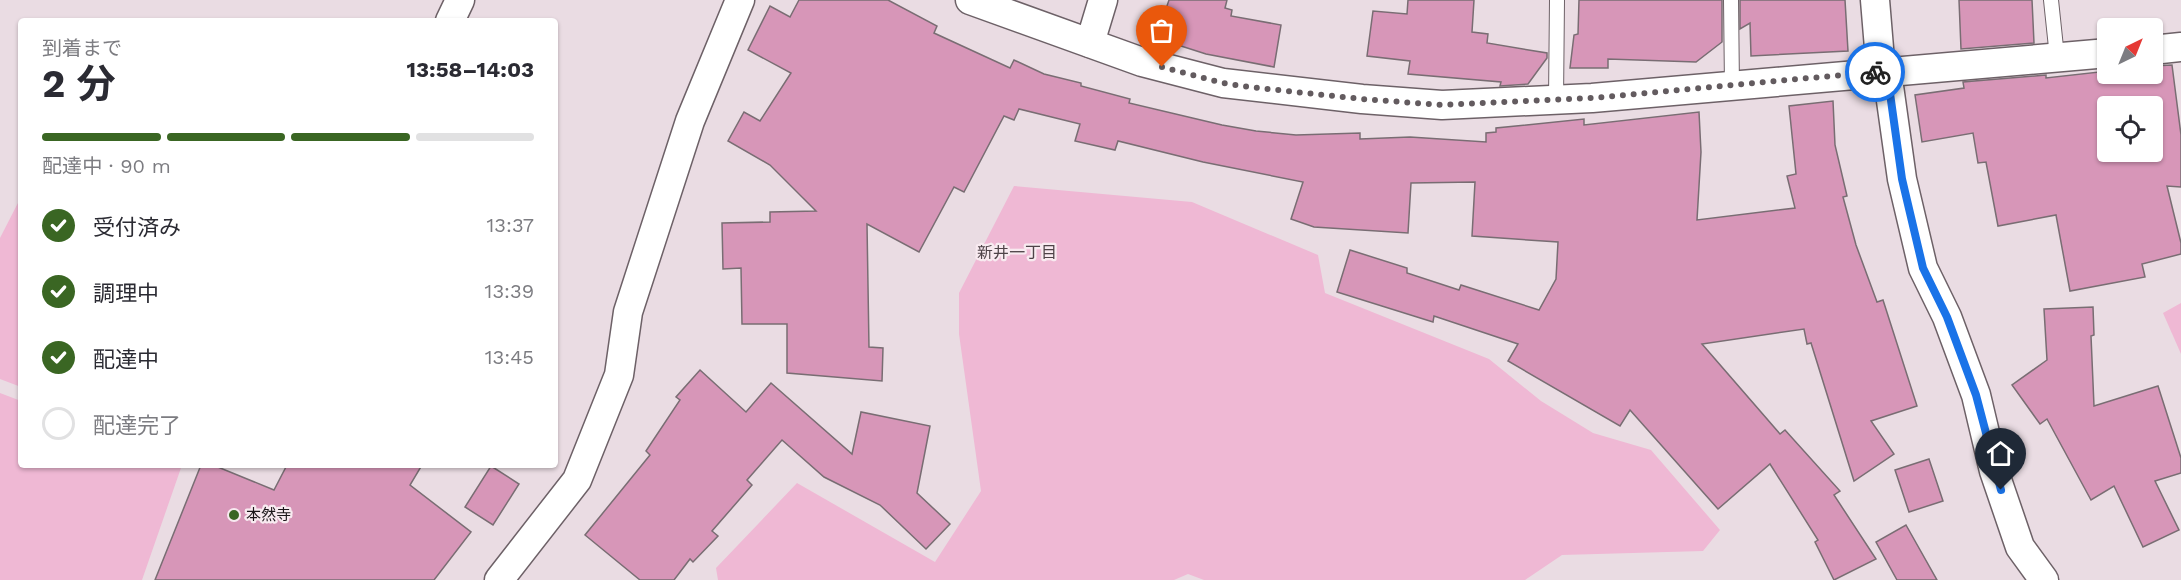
<!DOCTYPE html>
<html lang="ja">
<meta charset="utf-8">
<style>
:root{--surface:#fff;--page:#f2f2f3;--text:#2b2b33;--muted:#7c7c81;--line:#e1e1e2;--accent:#3a6623}
body{margin:0;font-family:"Work Sans","Noto Sans JP",sans-serif;background:var(--page);color:var(--text);height:100vh;display:flex;flex-direction:column;font-size:22px;white-space:nowrap}
*{box-sizing:border-box;margin:0}
p{font-size:20px;color:var(--muted)}
.icon{flex:none;width:33px;height:33px;fill:none;stroke:currentColor;stroke-width:2;stroke-linecap:round;stroke-linejoin:round}
.map{position:relative;flex:1;overflow:hidden}
.sheet{position:absolute;left:18px;top:18px;width:540px;height:450px;display:flex;flex-direction:column;background:var(--surface);border-radius:6px;box-shadow:0 2px 4px #0004}
.sheet>*{flex:none}
.needle{width:39px;rotate:43deg}
.tools{position:absolute;left:2097px;top:18px;display:grid;gap:12px}
.tools a{display:grid;place-items:center;width:66px;height:66px;border-radius:6px;background:var(--surface);box-shadow:0 2px 4px #0004;font-size:30px}
.pin{position:absolute;display:grid;place-items:center;width:51px;height:51px;color:#fff;margin:-62px -26px;border-radius:50% 50% 50% 0;rotate:-45deg;box-shadow:0 0 6px #0007}
.pin .icon{rotate:45deg}
.courier{position:absolute;display:grid;place-items:center;width:60px;height:60px;margin:-30px;border:4px solid #1a73e8;border-radius:50%;background:#fff;color:#222;box-shadow:0 2px 8px #0007}
.headline em{font-style:normal;font-weight:700}
.headline div{display:flex;flex-direction:column-reverse}
.headline{display:flex;align-items:center;justify-content:space-between;height:102px;padding:0 24px}
h1{font-size:39px;font-weight:700;line-height:45px}
.bar{display:grid;grid-template-columns:repeat(4,1fr);gap:9px 6px;align-content:center;height:72px;padding:0 24px}
.bar i{height:8px;border-radius:4px;background:var(--line)}
.bar .on{background:var(--accent)}
.bar p{grid-column:span 4}
ol{padding:0 24px;list-style:none}
li{display:flex;align-items:center;gap:18px;height:66px}
li p{margin-inline-start:auto}
li .icon{padding:6px;border-radius:50%;background:var(--accent);color:#fff;stroke-width:4}
li:last-child{color:var(--muted)}
li i{width:33px;height:33px;border:3px solid var(--line);border-radius:50%}
.map>svg:first-child{display:block}
.green{fill:#efb8d4}
.building{fill:#d796b8;stroke:#796d73;stroke-width:1.5;fill-rule:evenodd}
.lines{fill:none;stroke-linecap:round;stroke-linejoin:round}
.lane-casing{stroke:#6d6167;stroke-width:16}
.street-casing{stroke:#6d6167;stroke-width:31}
.lane{stroke:#fff;stroke-width:14}
.street{stroke:#fff;stroke-width:28}
.done{stroke:#635b5f;stroke-width:6;stroke-dasharray:0 10.8}
.route{stroke:#1a73e8;stroke-width:8}
.poi-dot{fill:#3a6623;stroke:#f8eaf0;stroke-width:2}
.labels{text-anchor:middle;stroke-width:4.5;stroke-linejoin:round;paint-order:stroke}
.poi-label{font-size:15px;fill:#1a1518;stroke:#f8eaf0;text-anchor:start}
.neighbourhood-label{font-size:16px;fill:#4e4348;stroke:#f8eaf0}
</style>
<div class="map">
<svg width="2181" height="580" viewBox="0 0 2181 580">
<rect width="100%" height="100%" fill="#eadce3"/>
<g class="green">
<polygon points="1014,186 1192,202 1318,255 1325,293 1489,359 1541,401 1593,433 1651,450 1720,530 1703,551 1562,555 1525,580 1204,580 1188,574 1174,580 718,580 716,568 797,483 935,562 981,491 959,334 959,293"/>
<polygon points="21,197 21,387 0,379 0,238"/>
<polygon points="2181,303 2181,354 2163,313"/>
<polygon points="0,393 21,401 21,465 182,465 142,580 0,580"/>
</g>
<g class="building">
<polygon points="799,0 888,0 937,26 934,33 1010,68 1014,60 1044,74 1081,83 1081,86 1130,99 1129,103 1222,125 1256,131 1296,135 1360,133 1360,139 1410,137 1486,142 1486,133 1496,132 1496,128 1584,119 1584,125 1699,112 1701,152 1697,220 1795,208 1787,176 1796,174 1789,106 1833,101 1835,145 1847,196 1843,197 1856,245 1877,302 1883,300 1917,406 1871,421 1894,454 1854,481 1811,343 1807,344 1804,329 1702,344 1780,434 1785,430 1840,491 1834,495 1876,559 1834,580 1815,542 1818,540 1770,464 1718,509 1630,410 1620,426 1508,361 1518,344 1434,316 1433,322 1337,292 1350,250 1407,268 1407,273 1459,290 1461,285 1539,310 1556,279 1558,242 1472,236 1475,182 1411,183 1408,233 1314,227 1291,219 1303,182 1203,162 1118,141 1115,150 1075,141 1080,124 1019,109 1014,120 1004,116 964,192 954,187 919,252 867,224 869,347 883,348 882,381 787,373 787,324 742,324 741,268 723,269 722,223 770,222 770,212 816,211 770,165 728,141 744,112 760,121 791,73 748,50 770,6 790,17"/>
<polygon points="1169,0 1227,0 1225,8 1232,10 1231,16 1281,25 1274,67 1206,54 1156,38"/>
<polygon points="1408,0 1474,0 1472,32 1488,34 1487,43 1547,53 1547,58 1528,84 1500,86 1501,82 1408,74 1410,61 1367,56 1373,11 1407,14"/>
<polygon points="1579,0 1722,0 1722,42 1696,62 1608,59 1608,68 1570,68 1574,35 1578,34"/>
<polygon points="1740,0 1845,0 1848,51 1751,56 1750,23 1740,29"/>
<polygon points="1959,0 2032,0 2034,43 1961,49"/>
<path d="M2172,65L2181,135V187L2167,186L2181,243V254L2142,264L2145,277L2070,291L2056,215L1998,226L1986,162L1978,163L1973,133L1922,142L1915,95L1964,88L1963,82L2046,75V78L2108,71V74H2152V66ZM2108,106H2152V152H2108Z"/>
<polygon points="2093,307 2094,335 2091,336 2094,406 2158,386 2181,458 2181,473 2155,481 2179,530 2143,547 2114,486 2091,500 2047,419 2040,424 2012,385 2047,360 2044,309"/>
<polygon points="700,370 746,412 771,383 852,454 861,412 930,426 917,493 950,524 926,549 880,505 824,477 782,440 747,480 752,485 712,531 718,536 693,562 690,559 674,580 640,580 585,535 650,455 646,451 680,400 676,397"/>
<polygon points="1929,459 1943,501 1909,512 1895,470"/>
<polygon points="201,465 213,465 274,490 287,465 422,465 410,485 471,532 434,580 155,580"/>
<polygon points="491,466 519,484 493,525 465,507"/>
<polygon points="1906,525 1937,580 1897,580 1876,542"/>
</g>
<g class="lines">
<g class="lane-casing">
<g id="lane">
<polyline points="1731,0 1732,86"/>
<polyline points="2051,0 2057,57"/>
<polyline points="1556,100 1557,0"/>
</g>
</g>
<g class="street-casing">
<g id="street">
<polyline points="970,0 1142,62 1223,83 1362,99 1442,105 1592,98 2108,53"/>
<polyline points="1875,0 1881,72"/>
<polyline points="450,21 460,0"/>
<polyline points="1090,43 1103,0"/>
<polyline points="2152,50 2181,47"/>
<polyline points="1887,72 1902,179 1923,268 1947,317 1976,395 1994,471 2020,547 2044,580"/>
<polyline points="499,580 577,480 619,375 628,312 690,121 740,0"/>
</g>
</g>
<use href="#lane" class="lane"/>
<use href="#street" class="street"/>
</g>
<g class="lines">
<polyline class="done" points="1162,67 1223,83 1249,87 1362,99 1442,105 1592,98 1875,72"/>
<polyline class="route" points="1875,72 1887,72 1902,179 1923,268 1947,317 1976,395 2001,490"/>
</g>
<circle class="poi-dot" cx="234" cy="515" r="6"/>
<g class="labels">
<g class="poi-label">
<text x="246" y="520">本然寺</text>
</g>
<g class="neighbourhood-label">
<text x="1017" y="258">新井一丁目</text>
</g>
</g>
</svg>
<div class="tools">
<a><svg class="needle" viewBox="-14 -14 28 28"><path d="M0-13l5 13h-10z" fill="#e53935"/><path d="M0 13l5-13h-10z" fill="#7c7c81"/></svg></a>
<a><svg class="icon" aria-label="locate" viewBox="0 0 24 24"><circle cx="12" cy="12" r="6"/><path d="M12 2v4M12 18v4M2 12h4M18 12h4"/></svg></a>
</div>
<div class="pin" style="left:1162px;top:67px;background:#ea580c"><svg class="icon" aria-label="bag" viewBox="0 0 24 24"><path d="M5 8h14l-1 12H6zM9 8a3 3 0 0 1 6 0"/></svg></div>
<div class="pin" style="left:2001px;top:490px;background:#1f2937"><svg class="icon" aria-label="home" viewBox="0 0 24 24"><path d="M3 11l9-7 9 7M6 9v11h12V9"/></svg></div>
<div class="courier" style="left:1875px;top:72px"><svg class="icon" aria-label="bike" viewBox="0 0 24 24"><circle cx="6" cy="16" r="4"/><circle cx="18" cy="16" r="4"/><path d="M6 16l4-8h5l3 8M10 8l3 8H6M13 5h3"/></svg></div>
<section class="sheet">
<div class="headline"><div><h1>2 分</h1><p>到着まで</p></div><em>13:58–14:03</em></div>
<div class="bar"><i class="on"></i><i class="on"></i><i class="on"></i><i></i><p>配達中 · 90 m</p></div>
<ol>
<li><svg class="icon" aria-label="check" viewBox="0 0 24 24"><path d="M5 12l5 5 9-10"/></svg>受付済み<p>13:37</p></li>
<li><svg class="icon" aria-label="check" viewBox="0 0 24 24"><path d="M5 12l5 5 9-10"/></svg>調理中<p>13:39</p></li>
<li><svg class="icon" aria-label="check" viewBox="0 0 24 24"><path d="M5 12l5 5 9-10"/></svg>配達中<p>13:45</p></li>
<li><i></i>配達完了</li>
</ol>
</section>
</div>
